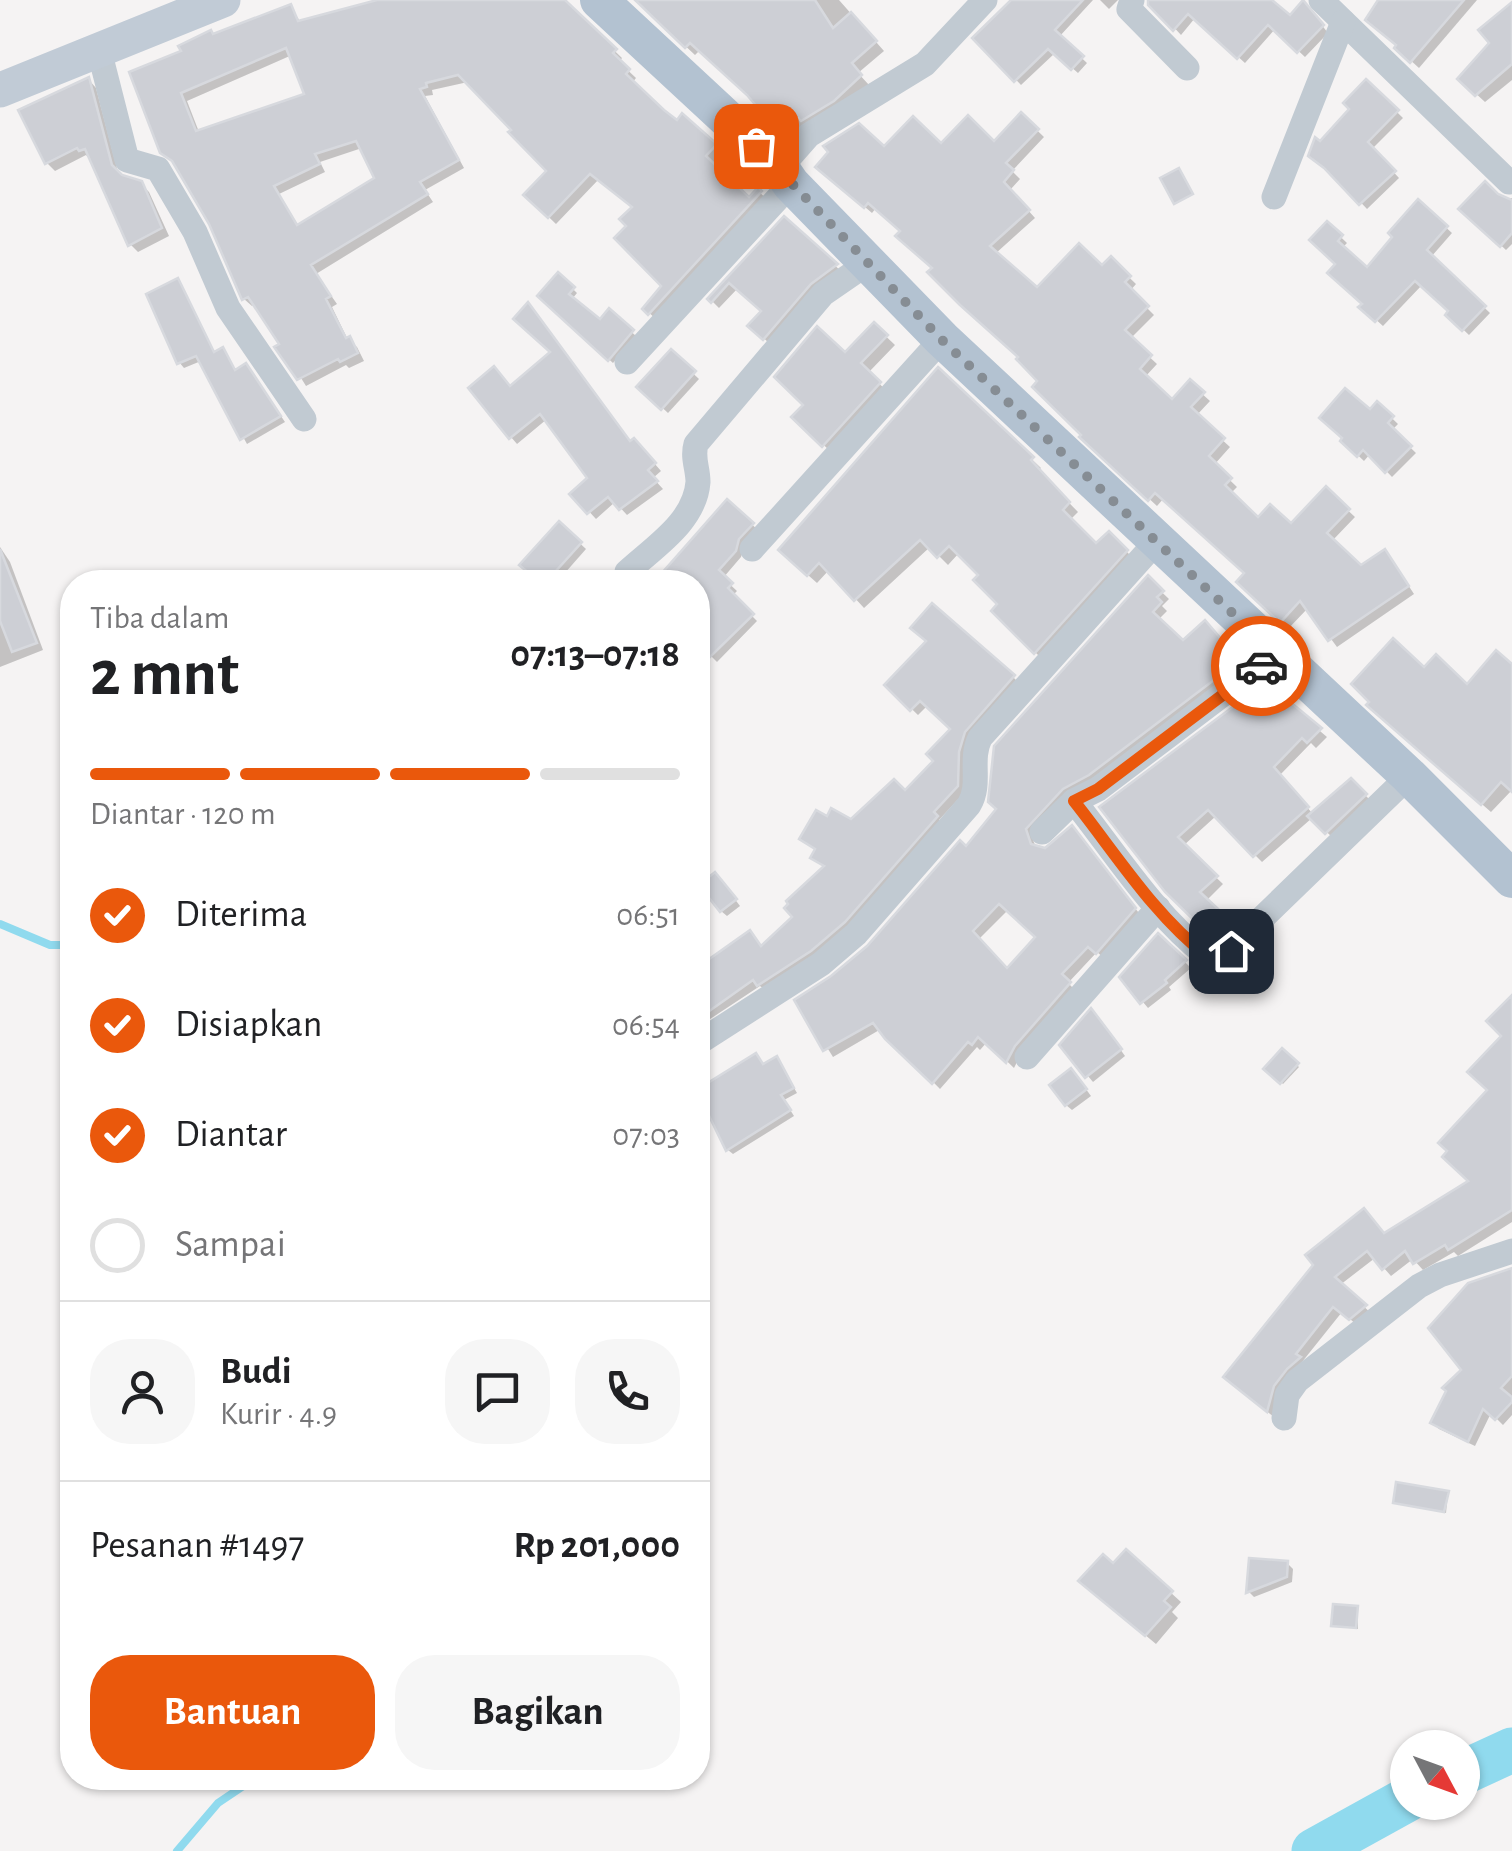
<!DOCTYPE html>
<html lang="id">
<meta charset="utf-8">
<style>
:root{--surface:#fff;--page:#f6f6f6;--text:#202124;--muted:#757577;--line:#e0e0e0;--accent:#ea580c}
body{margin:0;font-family:"Alegreya Sans",sans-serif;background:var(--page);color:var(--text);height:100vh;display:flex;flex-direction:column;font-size:38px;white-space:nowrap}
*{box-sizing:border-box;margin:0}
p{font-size:32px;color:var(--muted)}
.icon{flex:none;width:55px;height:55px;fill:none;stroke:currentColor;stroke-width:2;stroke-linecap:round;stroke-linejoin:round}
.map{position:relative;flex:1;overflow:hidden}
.panel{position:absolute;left:60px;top:570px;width:650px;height:1220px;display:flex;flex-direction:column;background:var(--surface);border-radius:40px;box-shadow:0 2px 8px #0004}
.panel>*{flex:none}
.needle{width:65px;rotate:131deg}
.tools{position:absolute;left:1390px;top:1730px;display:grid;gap:20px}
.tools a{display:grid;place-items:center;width:90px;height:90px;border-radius:50%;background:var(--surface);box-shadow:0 2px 8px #0004;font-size:50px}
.pin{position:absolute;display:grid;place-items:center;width:85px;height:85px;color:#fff;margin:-42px;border-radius:20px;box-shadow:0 5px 15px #0006}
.courier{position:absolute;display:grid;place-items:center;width:100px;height:100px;margin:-50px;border:8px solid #ea580c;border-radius:50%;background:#fff;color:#222;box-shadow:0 2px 12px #0007}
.headline em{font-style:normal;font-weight:700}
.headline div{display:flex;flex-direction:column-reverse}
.headline{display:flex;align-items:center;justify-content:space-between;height:170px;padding:0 30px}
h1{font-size:65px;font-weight:700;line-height:75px}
.bar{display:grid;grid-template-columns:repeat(4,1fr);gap:15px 10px;align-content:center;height:120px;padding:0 30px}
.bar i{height:12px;border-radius:8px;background:var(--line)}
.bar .on{background:var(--accent)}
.bar p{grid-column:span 4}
.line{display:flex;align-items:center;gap:25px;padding:0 30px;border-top:2px solid var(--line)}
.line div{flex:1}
.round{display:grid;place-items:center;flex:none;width:105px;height:105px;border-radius:40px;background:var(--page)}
ol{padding:0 30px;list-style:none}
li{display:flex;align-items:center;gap:30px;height:110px}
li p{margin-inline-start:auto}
li .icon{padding:10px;border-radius:50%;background:var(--accent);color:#fff;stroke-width:4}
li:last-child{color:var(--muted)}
li i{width:55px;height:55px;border:5px solid var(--line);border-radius:50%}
.action{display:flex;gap:20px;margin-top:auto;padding:20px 30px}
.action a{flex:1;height:115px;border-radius:40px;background:var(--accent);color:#fff;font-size:40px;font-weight:700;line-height:115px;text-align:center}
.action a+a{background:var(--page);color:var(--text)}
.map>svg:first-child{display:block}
.shadow{fill:#0003;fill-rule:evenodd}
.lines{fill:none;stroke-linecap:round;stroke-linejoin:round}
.stream{stroke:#90daee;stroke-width:8}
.river{stroke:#90daee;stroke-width:45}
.building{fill:#cdcfd5;stroke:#d7d9de;stroke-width:2.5;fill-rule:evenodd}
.minor{stroke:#c1cad2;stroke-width:25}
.secondary{stroke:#c1cbd6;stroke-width:35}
.primary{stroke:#b3c2d1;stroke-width:38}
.done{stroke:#868d94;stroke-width:10;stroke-dasharray:0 18}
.route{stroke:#ea580c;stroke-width:12}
</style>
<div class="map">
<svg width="1512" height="1851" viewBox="0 0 1512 1851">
<rect width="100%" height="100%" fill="#f5f3f3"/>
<g class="shadow">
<path d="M386,0H562L622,58L619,62L636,78L632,83L677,123L683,117L722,153L711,165L749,200L758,191L768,200L657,320L645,309L665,286L630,226L634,207L599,179L556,224L526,195L549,171L515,130L468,82L432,90L433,95L425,96L464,168L425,190L433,202L316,274L337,304L332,307L348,340L357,347L364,361L349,368L346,365L306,386L255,304L252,306L244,299L211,223L132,73L214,36L291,7L301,23ZM292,55L307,96L199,132L187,101ZM362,148L377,179L299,227L279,194L325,172L320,162Z"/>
<polygon points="636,0 839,0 884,51 858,73 869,85 791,140 752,98 700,50 695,55"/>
<polygon points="1010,0 1093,0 1059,37 1087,63 1078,73 1055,53 1021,85 976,38 1008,6"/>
<polygon points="1100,0 1118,0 1109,9"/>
<polygon points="1149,0 1268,0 1290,18 1309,9 1328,33 1305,57 1275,29 1245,63 1195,18 1181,35"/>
<polygon points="1381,0 1477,0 1419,68 1397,48"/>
<polygon points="1512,17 1512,80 1485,102 1460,79"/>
<polygon points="89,80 96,88 119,176 140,183 149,192 169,236 138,252 130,244 89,158 86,155 55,171 47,163 21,111"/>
<polygon points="1366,82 1403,118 1372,149 1399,178 1367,209 1332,172 1320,145 1352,109"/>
<polygon points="1021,115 1044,137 1012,171 1020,179 1010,190 1035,218 995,254 1037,291 1102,269 1111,260 1136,284 1130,291 1154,315 1130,339 1157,364 1145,377 1172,402 1190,383 1210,401 1196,416 1230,447 1214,465 1237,487 1230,494 1258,520 1291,527 1326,490 1355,517 1332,541 1361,569 1391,559 1414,594 1337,647 1308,608 1288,629 1239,582 1247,573 1164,498 1157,506 1090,444 1041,381 903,231 876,208 872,213 825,173 884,150 994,144"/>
<polygon points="1512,198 1512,244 1506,250 1462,209"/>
<polygon points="1418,202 1452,233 1431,257 1490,313 1469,335 1448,315 1451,311 1422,285 1383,326 1362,307 1365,304 1338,264 1327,224 1347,243 1342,248 1367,270"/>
<polygon points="784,219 842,272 771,345 751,326 764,311 738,288 719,308 710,299"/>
<polygon points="558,275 577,293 572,299 600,323 609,312 636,336 613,363 540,296"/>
<polygon points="178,281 215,354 222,350 236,372 251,372 285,422 247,444 201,361 184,368 179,362"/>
<polygon points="528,306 631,444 641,448 661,471 653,478 663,489 627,515 615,502 596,519 573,494 591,478 547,419 517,444 511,437 511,389 553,352"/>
<polygon points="874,325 895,345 868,373 888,392 833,454 795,417"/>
<polygon points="671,353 699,379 668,413 640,387"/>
<polygon points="939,371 1041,468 1038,471 1078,512 1070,520 1096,547 1109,534 1135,560 1044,661 994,611 1000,604 981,575 959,553 948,565 930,547 864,608 829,570 817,583 790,559"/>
<polygon points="1377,404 1398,424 1392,430 1416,453 1392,477 1370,454 1364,461 1343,441"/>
<polygon points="727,502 758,530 744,545 741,557 723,578 737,591 732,596 757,621 717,662 698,643 698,582 656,582"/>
<polygon points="559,524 586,549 557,582 542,582 523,564"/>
<polygon points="0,547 10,562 43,650 0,667"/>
<path d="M1148,579L1169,599L1162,606L1167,611L1158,620L1183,644L1205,624L1227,648L1224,650L1241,673L1032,837L1036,848L1046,851L1079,836L1142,917L1105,959L1097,952L1068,983L1076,991L1021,1054L1014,1068L987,1042L980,1050L977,1047L940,1089L881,1029L833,1057L798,1001L868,948L967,850L999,809ZM1008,910L1038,937L1007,971L978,940Z"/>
<polygon points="1512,668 1512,790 1491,812 1378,714 1424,670 1467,687"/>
<polygon points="1013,677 1019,683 964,793 939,820 942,824 851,928 765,990 760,986 698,1027 698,970 750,933 762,948 796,917 826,867 817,850 802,839 828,819 851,822 905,794 936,761 953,729 927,706 918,715 887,685"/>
<polygon points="1266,685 1327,737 1316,748 1311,743 1279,776 1313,814 1351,781 1371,801 1333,838 1312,818 1262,862 1216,816 1183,846 1223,884 1206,901 1237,930 1223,945 1209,935 1102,807"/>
<polygon points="721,881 740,906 727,916 721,911"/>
<polygon points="1158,936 1191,968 1169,987 1171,990 1148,1008 1122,977"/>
<polygon points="1512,999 1512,1222 1458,1256 1454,1252 1423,1270 1413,1259 1391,1276 1375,1258 1340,1285 1372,1314 1358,1326 1342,1312 1302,1362 1274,1417 1234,1385 1316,1265 1385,1235 1471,1182"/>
<polygon points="1097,1017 1125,1056 1093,1082 1062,1045"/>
<polygon points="1282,1052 1299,1067 1283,1084 1267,1069"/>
<polygon points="777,1059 797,1093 784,1100 794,1116 733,1154 728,1150 764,1066"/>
<polygon points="1077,1077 1091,1096 1072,1110 1066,1105"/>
<polygon points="1512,1279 1512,1415 1503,1425 1491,1413 1475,1446 1439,1429 1433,1423"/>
<polygon points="1448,1493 1446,1513 1395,1502"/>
<polygon points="1126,1552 1181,1602 1172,1612 1178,1618 1156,1644 1091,1590"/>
<polygon points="1287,1563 1293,1569 1292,1582 1254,1597 1249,1592"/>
<polygon points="1357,1609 1358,1629 1333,1625"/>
</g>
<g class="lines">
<g class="stream">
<polyline points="0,924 50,945 72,945"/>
<polyline points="177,1851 218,1803 255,1778"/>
</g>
<g class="river">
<polyline points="1462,1773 1512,1750"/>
<polyline points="1314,1851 1408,1799"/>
</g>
</g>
<g class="building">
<path d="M377,0H565L617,49L613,53L630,69L626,74L664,110L677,120L682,113L717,144L706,156L749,197L758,187L762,191L648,315L642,309L661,286L614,238L626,226L619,219L632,207L590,174L548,218L523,195L546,171L508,132L511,130L458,75L426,83L427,87L420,89L459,160L420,182L428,194L311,265L331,296L326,299L346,338L350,336L358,353L340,362L338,359L297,380L274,347L279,344L248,297L242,300L209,224L172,161L160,153L129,72L181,51L178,46L211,30L213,34L291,4L298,21ZM286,48L304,94L196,131L181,93ZM356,141L374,178L297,225L274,186L320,164L315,154Z"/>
<polygon points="635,0 815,0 833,28 851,12 877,41 852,63 862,75 834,101 801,121 798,118 780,134 747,95 690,43 685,48"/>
<polygon points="1011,0 1083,0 1055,30 1084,56 1071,70 1048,49 1014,82 972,38"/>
<polygon points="1148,0 1272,0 1290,15 1303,0 1324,25 1297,53 1268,25 1237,59 1188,14 1173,31 1148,5"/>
<polygon points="1378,0 1464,0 1410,63 1394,48 1396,45 1365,20"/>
<polygon points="1512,2 1512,64 1475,96 1457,79 1489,43 1478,30"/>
<polygon points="89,77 112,165 122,175 142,181 162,228 128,246 85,149 79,151 77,148 45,164 18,110"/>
<polygon points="1366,79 1399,110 1368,142 1396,171 1359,205 1324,168 1308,156 1315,137 1320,141 1349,109 1343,103"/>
<polygon points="1021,112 1039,129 1006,163 1014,170 1004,182 1030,210 990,246 1037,287 1079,243 1102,265 1111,256 1131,276 1125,282 1149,306 1125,330 1152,355 1140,369 1172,399 1190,379 1205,392 1191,407 1225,438 1209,456 1232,478 1225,485 1258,517 1270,504 1291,523 1326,486 1350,509 1327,533 1361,565 1385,549 1409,586 1328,641 1300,601 1280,623 1236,582 1244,573 1155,493 1148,501 1079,437 1081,435 1032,387 1037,381 1016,359 1018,357 960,305 927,272 932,268 895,236 900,231 868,203 864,208 815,167 828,152 823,146 859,123 884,146 913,116 941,143 968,115 994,141"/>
<polygon points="1179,168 1193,194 1174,204 1160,178"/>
<polygon points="1485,181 1498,194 1512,200 1512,233 1500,247 1458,209"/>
<polygon points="1418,199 1448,226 1427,250 1486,306 1462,331 1445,315 1448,311 1415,281 1375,322 1358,307 1362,304 1327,273 1335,264 1309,240 1327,221 1343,235 1338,241 1367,267 1392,237 1388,233"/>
<polygon points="784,216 838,264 811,284 763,340 747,326 761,311 729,283 711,303 707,299"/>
<polygon points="558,272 575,287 569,294 600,319 609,308 634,330 608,361 537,296"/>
<polygon points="178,278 214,352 223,347 235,370 246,363 281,416 240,440 196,356 177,364 146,294"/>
<polygon points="528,302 630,441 634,438 656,463 648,470 658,481 619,510 608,497 587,514 569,494 587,478 540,414 509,439 468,388 494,366 510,386 550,352 513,319"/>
<polygon points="874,322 888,335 861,363 881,382 822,447 791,417 803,405 774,377 817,326 845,352"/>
<polygon points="671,349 696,371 661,410 636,387"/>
<polygon points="938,367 1034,457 1031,460 1070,502 1063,510 1096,543 1109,531 1128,550 1034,654 991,611 997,604 973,580 978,575 949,546 937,558 920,540 854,601 819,563 807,576 778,550"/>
<polygon points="1345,388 1370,409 1377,401 1394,416 1388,423 1412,446 1385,473 1363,450 1357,457 1340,441 1342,438 1319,418"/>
<polygon points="727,499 754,523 739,539 736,551 719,570 733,583 728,588 754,614 709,658 698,646 698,582 654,582"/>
<polygon points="559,521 582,542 546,582 540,582 519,565"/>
<polygon points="0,549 37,643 12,652 0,621"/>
<path d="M1148,575L1164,591L1157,597L1162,602L1153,612L1183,640L1205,620L1222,640L1219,642L1235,664L1089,775L1063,789L1026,829L1031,844L1045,848L1072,825L1136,908L1096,954L1088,947L1062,974L1071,982L1015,1046L1006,1063L978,1037L972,1045L968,1042L932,1084L885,1039L873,1023L823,1051L794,1000L831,976L867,946L960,840L966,846L996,809L988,802L994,746ZM999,904L1035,937L1007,968L973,931Z"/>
<polygon points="932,603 1015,675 965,732 959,752 958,786 934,812 938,816 845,922 811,951 757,986 753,980 698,1019 698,967 750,930 761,946 792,917 784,908 788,904 786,901 824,866 810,858 815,849 799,839 816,810 827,816 831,808 851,819 894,779 905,790 933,761 926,754 950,729 920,701 910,711 884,685 926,641 910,628"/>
<polygon points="1393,638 1424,667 1436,654 1467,684 1496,650 1512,664 1512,792 1501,782 1481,805 1366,705 1369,702 1351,684"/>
<polygon points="1266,682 1322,728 1307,743 1302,738 1274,767 1309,807 1253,857 1208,810 1178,837 1218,876 1200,892 1232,922 1213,939 1165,892 1099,807"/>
<polygon points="1351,778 1367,794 1325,834 1307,816"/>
<polygon points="715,872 737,899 720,912 699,885"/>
<polygon points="1158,933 1187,960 1165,980 1167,983 1140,1004 1119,977"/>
<polygon points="1512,995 1512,1210 1448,1250 1445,1245 1413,1264 1405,1251 1382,1270 1367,1251 1335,1277 1367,1305 1349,1320 1333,1307 1296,1354 1301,1357 1287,1369 1274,1386 1267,1412 1223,1377 1313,1265 1305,1255 1364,1208 1384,1233 1468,1181 1442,1157 1447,1151 1438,1143 1487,1090 1467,1072 1501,1036 1486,1021"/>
<polygon points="1091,1008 1122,1049 1085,1078 1059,1045"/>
<polygon points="1282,1048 1299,1063 1280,1084 1263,1069"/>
<polygon points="756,1053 763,1064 777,1056 794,1088 781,1095 791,1110 726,1151 698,1093 708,1088 706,1084"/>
<polygon points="1071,1068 1087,1089 1065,1106 1049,1085"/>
<polygon points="1512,1268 1512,1376 1501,1388 1512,1397 1512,1402 1495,1420 1483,1409 1468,1442 1430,1423 1446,1391 1442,1388 1461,1370 1428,1328 1468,1283"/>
<polygon points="1396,1482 1449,1491 1444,1512 1393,1503"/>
<polygon points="1126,1549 1173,1591 1164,1601 1171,1607 1145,1636 1078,1581 1103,1554 1113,1563"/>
<polygon points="1249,1558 1288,1561 1287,1577 1246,1593"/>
<polygon points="1333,1604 1358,1606 1356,1628 1331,1626"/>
</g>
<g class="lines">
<g class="minor">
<polyline points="1132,0 1129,9 1187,68"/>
<polyline points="1321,0 1509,182"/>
<polyline points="99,50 127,160 158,169 195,232 228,308 304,419"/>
<polyline points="780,168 809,135 925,64 985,0"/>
<polyline points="1274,197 1343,22"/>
<polyline points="627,362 791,184"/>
<polyline points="752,549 942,339"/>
<path d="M627,572C654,547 695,522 698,482C698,468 692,458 696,444L823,294L868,263"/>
<path d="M1074,801C1116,854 1154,915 1207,956L1224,955L1409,776"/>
<polyline points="1042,832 1074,801 1098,789 1276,654"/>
<path d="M698,1043L821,964L856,934L969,805C982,783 969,761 980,738L1158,540"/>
<polyline points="1027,1057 1158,908"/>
<polyline points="1284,1418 1287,1395 1297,1381 1419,1286 1440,1275 1512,1251"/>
</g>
<polyline class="secondary" points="0,90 223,0"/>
<polyline class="primary" points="599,0 780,168 791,184 942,339 1409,776 1512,879"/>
</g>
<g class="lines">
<polyline class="done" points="756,146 942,340 1276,654 1261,666"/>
<path class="route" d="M1231,951L1207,956C1154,915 1116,854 1074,801L1098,789L1261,666"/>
</g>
</svg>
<div class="tools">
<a><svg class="needle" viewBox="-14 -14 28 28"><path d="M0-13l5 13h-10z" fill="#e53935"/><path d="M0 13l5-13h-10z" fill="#757577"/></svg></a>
</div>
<div class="pin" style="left:756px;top:146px;background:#ea580c"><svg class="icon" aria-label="bag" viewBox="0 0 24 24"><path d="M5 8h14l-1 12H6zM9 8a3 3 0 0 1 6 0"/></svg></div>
<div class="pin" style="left:1231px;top:951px;background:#1f2937"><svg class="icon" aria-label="home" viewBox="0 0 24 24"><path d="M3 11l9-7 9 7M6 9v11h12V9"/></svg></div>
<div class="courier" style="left:1261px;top:666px"><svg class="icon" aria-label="car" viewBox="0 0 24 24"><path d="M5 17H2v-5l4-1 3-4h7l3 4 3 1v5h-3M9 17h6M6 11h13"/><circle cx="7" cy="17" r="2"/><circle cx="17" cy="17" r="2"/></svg></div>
<section class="panel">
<div class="headline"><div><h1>2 mnt</h1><p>Tiba dalam</p></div><em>07:13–07:18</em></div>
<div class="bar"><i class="on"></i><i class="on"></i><i class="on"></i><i></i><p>Diantar · 120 m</p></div>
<ol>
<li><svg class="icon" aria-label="check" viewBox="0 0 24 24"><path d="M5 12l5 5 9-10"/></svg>Diterima<p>06:51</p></li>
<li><svg class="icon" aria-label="check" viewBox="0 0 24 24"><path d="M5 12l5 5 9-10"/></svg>Disiapkan<p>06:54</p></li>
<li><svg class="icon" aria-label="check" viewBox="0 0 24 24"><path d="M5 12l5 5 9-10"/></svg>Diantar<p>07:03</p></li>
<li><i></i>Sampai</li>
</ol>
<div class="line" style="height:180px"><a class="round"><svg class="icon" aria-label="person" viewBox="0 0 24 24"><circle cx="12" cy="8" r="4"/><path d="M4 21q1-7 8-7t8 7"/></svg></a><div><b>Budi</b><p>Kurir · 4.9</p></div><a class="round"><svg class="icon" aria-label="chat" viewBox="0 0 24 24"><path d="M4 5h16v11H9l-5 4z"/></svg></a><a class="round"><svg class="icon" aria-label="phone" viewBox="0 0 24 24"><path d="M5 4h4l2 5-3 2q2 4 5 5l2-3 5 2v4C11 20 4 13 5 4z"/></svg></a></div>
<div class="line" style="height:130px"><div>Pesanan #1497</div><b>Rp 201,000</b></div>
<div class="action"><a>Bantuan</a><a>Bagikan</a></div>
</section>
</div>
